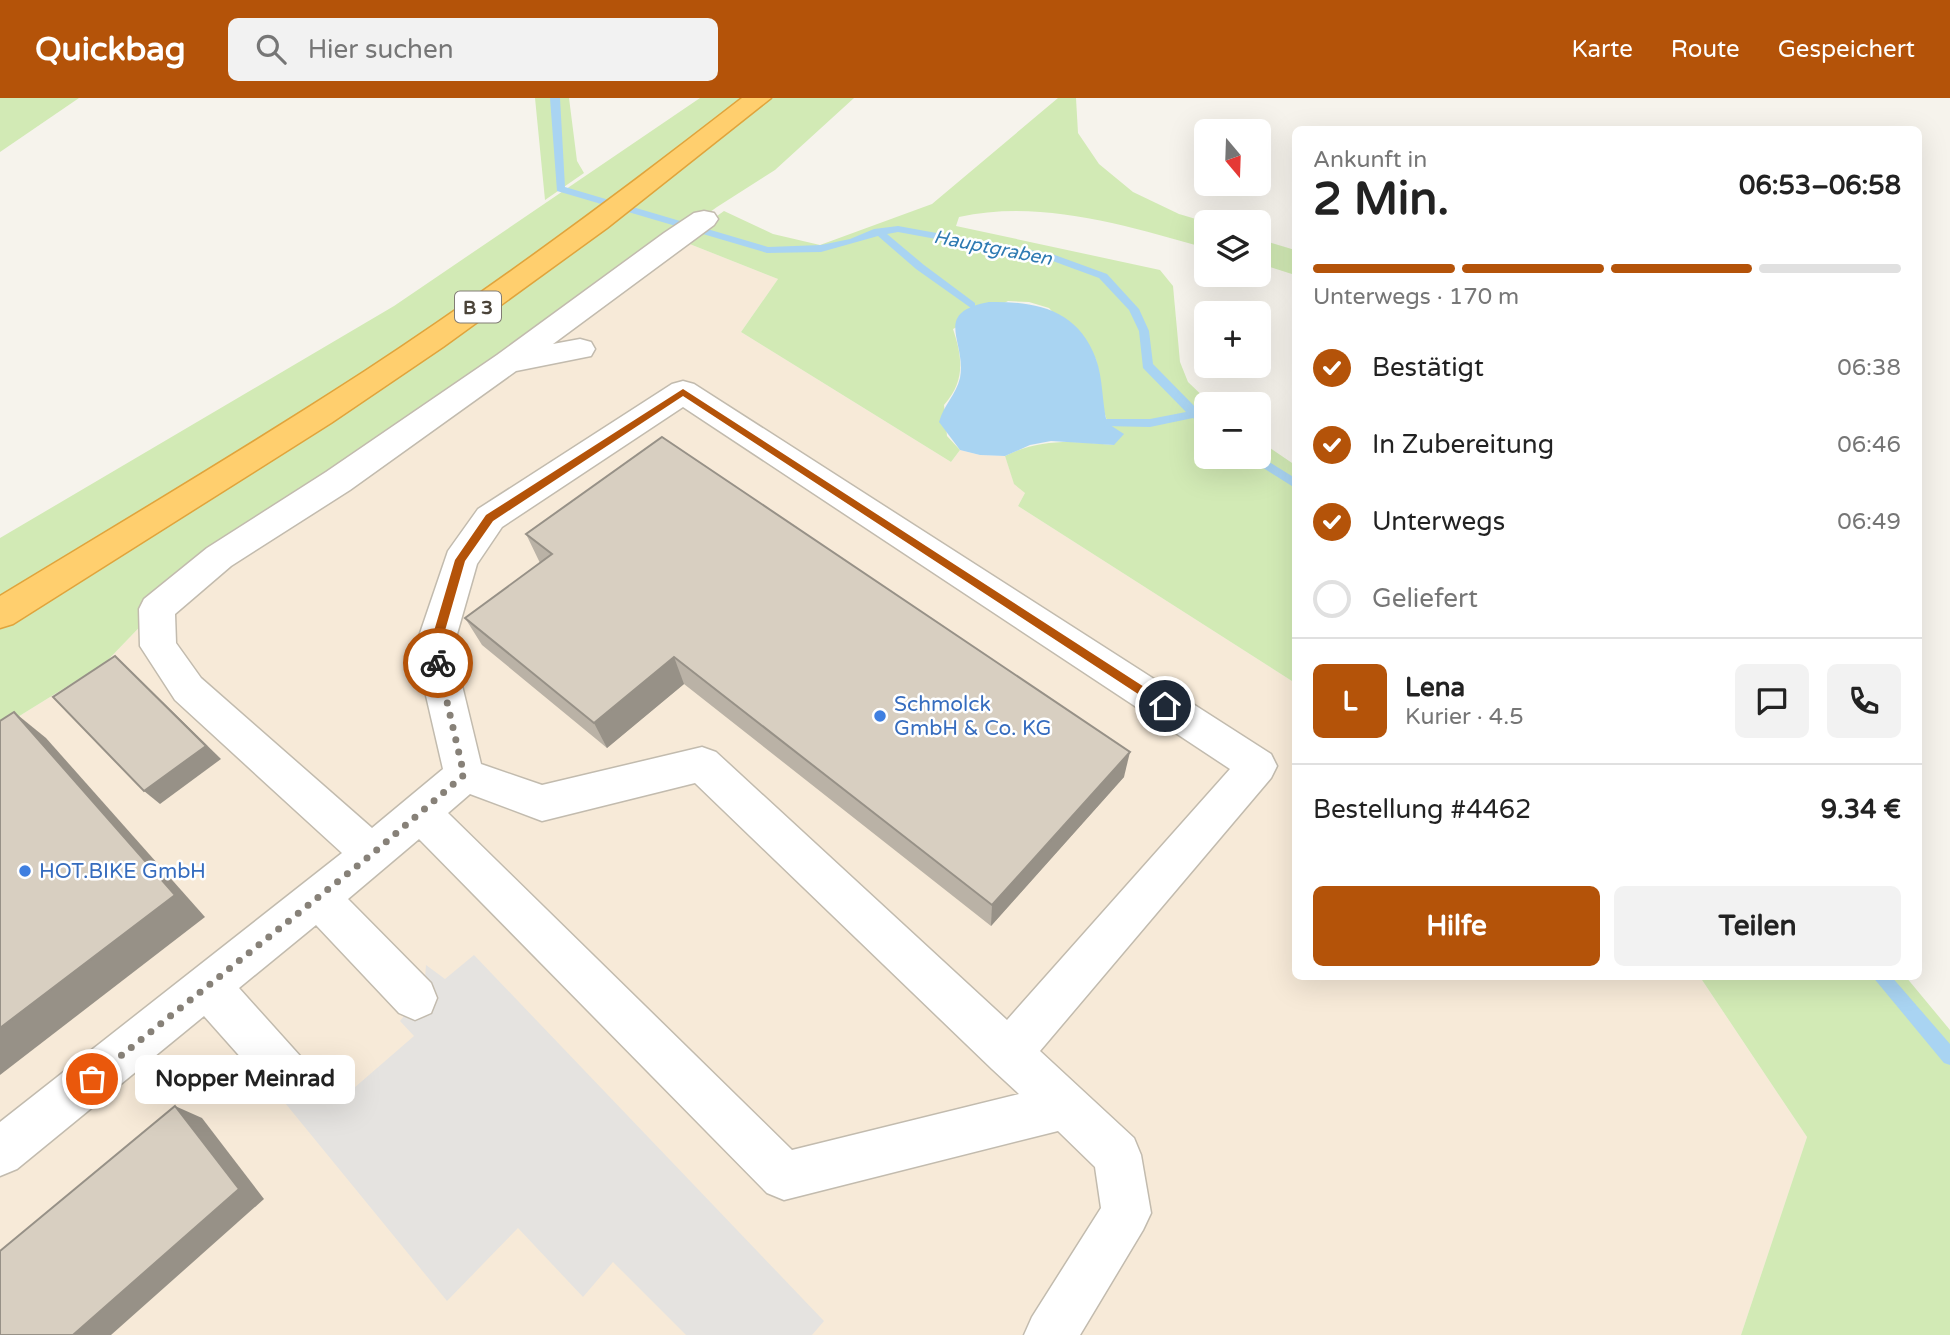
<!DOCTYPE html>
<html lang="de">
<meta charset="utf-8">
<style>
:root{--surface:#fff;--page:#f2f2f2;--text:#222;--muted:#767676;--line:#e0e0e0;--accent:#b45309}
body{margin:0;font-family:"Varela Round",sans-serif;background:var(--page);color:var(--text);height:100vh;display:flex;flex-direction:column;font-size:26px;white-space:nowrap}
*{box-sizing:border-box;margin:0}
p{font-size:23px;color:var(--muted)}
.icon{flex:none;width:38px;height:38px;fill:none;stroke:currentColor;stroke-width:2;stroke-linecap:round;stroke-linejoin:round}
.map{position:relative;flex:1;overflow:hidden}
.drawer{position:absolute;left:1292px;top:28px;width:630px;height:854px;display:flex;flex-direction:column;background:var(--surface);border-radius:10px;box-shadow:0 7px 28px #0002}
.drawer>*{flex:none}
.needle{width:46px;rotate:161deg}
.controls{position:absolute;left:1194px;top:21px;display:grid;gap:14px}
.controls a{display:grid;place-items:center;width:77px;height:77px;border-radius:10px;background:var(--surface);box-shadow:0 7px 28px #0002;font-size:35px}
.pin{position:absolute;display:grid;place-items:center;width:60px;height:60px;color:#fff;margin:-30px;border:4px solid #fff;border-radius:50%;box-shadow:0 2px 7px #0007}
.courier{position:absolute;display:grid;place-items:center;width:70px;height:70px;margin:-35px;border:5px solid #b45309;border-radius:50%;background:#fff;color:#222;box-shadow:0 2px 9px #0007}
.bubble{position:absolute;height:49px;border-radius:10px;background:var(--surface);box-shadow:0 7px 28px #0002;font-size:23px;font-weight:800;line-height:49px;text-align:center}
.overview em{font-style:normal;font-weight:800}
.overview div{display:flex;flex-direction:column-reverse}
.overview{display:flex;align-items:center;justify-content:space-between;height:119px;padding:0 21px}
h1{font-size:46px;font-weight:800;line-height:52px}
.bar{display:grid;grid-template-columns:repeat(4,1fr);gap:10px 7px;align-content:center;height:84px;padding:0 21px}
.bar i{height:9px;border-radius:5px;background:var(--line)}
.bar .current{background:var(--accent)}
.bar p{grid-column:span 4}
.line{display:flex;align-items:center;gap:18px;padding:0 21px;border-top:2px solid var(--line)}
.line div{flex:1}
.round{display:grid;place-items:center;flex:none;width:74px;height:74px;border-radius:10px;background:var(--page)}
ol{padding:0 21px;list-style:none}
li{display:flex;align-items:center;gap:21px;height:77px}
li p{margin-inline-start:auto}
li .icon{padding:7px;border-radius:50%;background:var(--accent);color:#fff;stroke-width:4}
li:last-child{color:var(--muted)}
li i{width:38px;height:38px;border:4px solid var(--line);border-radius:50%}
.action{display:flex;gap:14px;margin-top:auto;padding:14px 21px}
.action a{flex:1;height:80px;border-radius:10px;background:var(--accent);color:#fff;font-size:28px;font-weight:800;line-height:80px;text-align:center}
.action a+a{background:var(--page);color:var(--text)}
header{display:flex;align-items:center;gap:42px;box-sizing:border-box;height:98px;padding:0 35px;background:var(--accent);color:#fff}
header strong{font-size:33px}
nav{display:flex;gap:38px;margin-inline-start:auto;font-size:24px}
.search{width:490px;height:63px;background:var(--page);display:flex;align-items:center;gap:18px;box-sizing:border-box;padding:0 24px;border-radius:10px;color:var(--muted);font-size:26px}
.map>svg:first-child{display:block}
.commercial{fill:#f7ead8}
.green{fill:#d2eab5}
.parking{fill:#e5e3e0}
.water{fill:#a9d4f2}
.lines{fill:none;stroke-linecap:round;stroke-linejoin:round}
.stream{fill:#a9d4f2;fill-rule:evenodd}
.minor-casing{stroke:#c2bbae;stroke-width:3}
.highway-casing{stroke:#e0a43c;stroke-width:3}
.minor{fill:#fff;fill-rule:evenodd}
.highway{fill:#ffcf6e;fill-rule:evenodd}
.wall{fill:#bab2a6}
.shaded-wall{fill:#979187}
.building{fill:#d8cfc1;stroke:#979187;stroke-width:2}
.route{fill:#b45309}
.done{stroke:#878178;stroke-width:7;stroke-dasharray:0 12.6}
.shop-dot{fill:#3f7fe0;stroke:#fff;stroke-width:2.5}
.labels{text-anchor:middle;stroke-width:5;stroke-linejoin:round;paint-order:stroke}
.far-water-label{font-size:19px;font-style:italic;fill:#2e7ab2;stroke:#fff}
.shield{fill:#fff;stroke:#817c74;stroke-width:2}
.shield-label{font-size:19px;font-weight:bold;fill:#4b4439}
.shop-label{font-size:21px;fill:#366cbe;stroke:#fff;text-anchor:start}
</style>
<header>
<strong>Quickbag</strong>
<div class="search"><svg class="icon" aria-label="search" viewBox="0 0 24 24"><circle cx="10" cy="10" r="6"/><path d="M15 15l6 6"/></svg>Hier suchen</div>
<nav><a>Karte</a><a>Route</a><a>Gespeichert</a></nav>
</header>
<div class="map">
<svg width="1950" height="1237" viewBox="0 0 1950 1237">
<rect width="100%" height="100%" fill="#f6f3ec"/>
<polygon class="commercial" points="682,143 778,181 741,234 951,364 960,352 980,357 1005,358 1014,385 1025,395 1018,408 1295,585 1295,878 1700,879 1807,1039 1741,1237 0,1237 0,630 105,565 157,511"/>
<g class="green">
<polygon points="0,0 79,0 0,54"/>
<polygon points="535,0 569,0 577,63 584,75 545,102"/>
<polygon points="700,0 854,0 775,72 717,109 157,511 105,565 0,630 0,440 394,208"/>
<path d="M1058,0H1076L1078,35L1099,66L1133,94L1179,116L1206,124V150C1126,128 1042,101 959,119L956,128L1160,172L1173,188L1180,264L1188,284L1211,306H1206V359H1258V342L1295,367V585L1018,408L1025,395L1014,386L1005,358C1040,340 1076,343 1114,347L1102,306L1096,261L1049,210L1029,204L1008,203L953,231C963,261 965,283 944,307L947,338L960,352L951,364L741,234L778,181L682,143L724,113L773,136L820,147L932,106Z"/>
<polygon points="1258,141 1295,152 1295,177 1258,165"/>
<polygon points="1700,879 1906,879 1950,932 1950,1237 1741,1237 1807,1039"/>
</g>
<polygon class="parking" points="474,857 824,1223 812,1237 686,1237 613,1164 583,1199 518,1130 447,1203 263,978 322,973 338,969 354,990 414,938 400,923 409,912 425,880 426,867 445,881"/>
<path class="water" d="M989,204C1035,203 1078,211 1096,261C1103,280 1102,305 1107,325L1124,336L1114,347L1051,343L1030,347L1005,358L980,357L960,352L939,324C944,306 956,297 960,280C967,243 931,215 989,204Z"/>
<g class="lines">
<g class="stream">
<polygon points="550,0 560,0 565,89 768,149 821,147 850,141 874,131 898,128 1052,156 1107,176 1139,211 1149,233 1153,266 1206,320 1206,331 1193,320 1150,329 1103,328 1103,322 1107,321 1150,321 1186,314 1143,270 1139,233 1129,212 1099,180 1050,162 898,134 887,136 924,167 975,205 975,209 971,210 916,171 878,138 821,154 767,155 557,93"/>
<polygon points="1258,357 1295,380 1295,390 1246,359"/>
<polygon points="1872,878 1891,878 1950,946 1950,967 1944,965"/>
</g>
<g class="minor-casing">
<path id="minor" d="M704,113L714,115L718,121L714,127L553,246L580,241L591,244L595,251L591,258L516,273L350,392L231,468L175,516L176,545L201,580L372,730L443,671L415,550L448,453L478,411L672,286L683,283L694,286L1271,656L1277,668L1271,680L1040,953L1134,1040L1141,1057L1151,1115L1143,1132L1080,1237H1024L1032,1219L1101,1110L1095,1069L1058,1033L784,1102L767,1095L419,741L348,801L431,885L437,900L431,915L415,922L399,915L316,827L239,890L301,959L308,975L301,991L285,998L269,991L204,918L17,1071L0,1078V1024L342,755L175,602L140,548L139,511L144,501L207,450L326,374L497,257L664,135L694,115ZM683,309L1230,671L1007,922L716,654L702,649L542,687L481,666L453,550L477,466L502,429ZM695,685L992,971L1019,996L792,1052L448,715L470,696L542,723Z"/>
</g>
<g class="highway-casing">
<path id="highway" d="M742,0H771L607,130L443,249L331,325L13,526L0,530V498C122,424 245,351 365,273C495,188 620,95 742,0Z"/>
</g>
<use href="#minor" class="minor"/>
<use href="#highway" class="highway"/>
</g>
<polygon class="wall" points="526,436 1124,679 991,828 684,586 607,650 482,547 465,520 540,465"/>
<g class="shaded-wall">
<polygon points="674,559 684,586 607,650 594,625"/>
<polygon points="131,573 221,661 160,706 144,693"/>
<polygon points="14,614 46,640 205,819 0,977 0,930"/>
<polygon points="1130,654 1124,679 991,828 992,807"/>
<polygon points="175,1008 202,1020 264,1101 111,1237 73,1237"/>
</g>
<g class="building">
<polygon points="662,339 1130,654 992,807 674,559 594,625 465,520 552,456 526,436"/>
<polygon points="115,558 206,648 144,693 53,599"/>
<polygon points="14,614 175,797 0,930 0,623"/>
<polygon points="175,1008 239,1091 73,1237 0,1237 0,1153"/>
</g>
<polygon class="route" points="683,291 1169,605 1169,611 1161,611 683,298 493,423 465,463 440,550 443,565 438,570 434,568 429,550 455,462 486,417"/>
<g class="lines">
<polyline class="done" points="92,981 372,756 464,677 438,565"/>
</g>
<g class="shop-dot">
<circle cx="880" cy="618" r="7"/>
<circle cx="25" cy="773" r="7"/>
</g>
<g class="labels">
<g class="far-water-label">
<text transform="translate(993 149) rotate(11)" y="7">Hauptgraben</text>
</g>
<rect class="shield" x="455" y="193.5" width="46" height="31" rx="5"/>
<g class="shield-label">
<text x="478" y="216">B 3</text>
</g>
<g class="shop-label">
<text x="894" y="613">Schmolck<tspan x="894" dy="24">GmbH &amp; Co. KG</tspan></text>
<text x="39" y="780">HOT.BIKE GmbH</text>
</g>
</g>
</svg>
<div class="controls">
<a><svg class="needle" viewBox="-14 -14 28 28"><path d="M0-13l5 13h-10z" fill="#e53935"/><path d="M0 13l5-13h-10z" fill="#767676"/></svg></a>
<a><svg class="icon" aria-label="layers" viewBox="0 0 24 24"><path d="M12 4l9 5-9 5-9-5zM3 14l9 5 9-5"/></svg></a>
<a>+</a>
<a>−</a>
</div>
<div class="pin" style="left:92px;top:981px;background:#ea580c"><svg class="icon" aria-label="bag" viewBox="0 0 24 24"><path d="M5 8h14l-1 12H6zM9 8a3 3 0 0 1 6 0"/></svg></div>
<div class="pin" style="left:1165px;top:608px;background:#1f2937"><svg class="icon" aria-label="home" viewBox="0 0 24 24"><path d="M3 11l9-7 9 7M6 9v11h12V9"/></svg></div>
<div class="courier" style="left:438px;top:565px"><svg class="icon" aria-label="bike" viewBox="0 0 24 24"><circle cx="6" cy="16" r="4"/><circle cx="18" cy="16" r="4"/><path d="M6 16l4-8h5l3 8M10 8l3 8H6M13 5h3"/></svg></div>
<div class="bubble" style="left:135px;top:957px;width:220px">Nopper Meinrad</div>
<section class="drawer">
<div class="overview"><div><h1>2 Min.</h1><p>Ankunft in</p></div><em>06:53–06:58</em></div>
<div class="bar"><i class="current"></i><i class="current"></i><i class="current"></i><i></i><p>Unterwegs · 170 m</p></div>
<ol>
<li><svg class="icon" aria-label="check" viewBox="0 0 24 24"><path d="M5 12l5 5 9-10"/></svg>Bestätigt<p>06:38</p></li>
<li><svg class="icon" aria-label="check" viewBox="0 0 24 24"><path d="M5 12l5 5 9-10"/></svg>In Zubereitung<p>06:46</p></li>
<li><svg class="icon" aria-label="check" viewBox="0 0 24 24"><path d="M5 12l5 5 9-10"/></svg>Unterwegs<p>06:49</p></li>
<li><i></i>Geliefert</li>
</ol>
<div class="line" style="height:126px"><b class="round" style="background:var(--accent);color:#fff">L</b><div><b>Lena</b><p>Kurier · 4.5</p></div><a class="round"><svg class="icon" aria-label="chat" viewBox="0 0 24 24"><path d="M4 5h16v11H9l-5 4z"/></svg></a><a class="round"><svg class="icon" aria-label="phone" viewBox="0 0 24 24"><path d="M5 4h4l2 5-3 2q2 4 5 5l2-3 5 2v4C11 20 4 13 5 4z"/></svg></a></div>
<div class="line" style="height:91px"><div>Bestellung #4462</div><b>9.34 €</b></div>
<div class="action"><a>Hilfe</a><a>Teilen</a></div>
</section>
</div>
